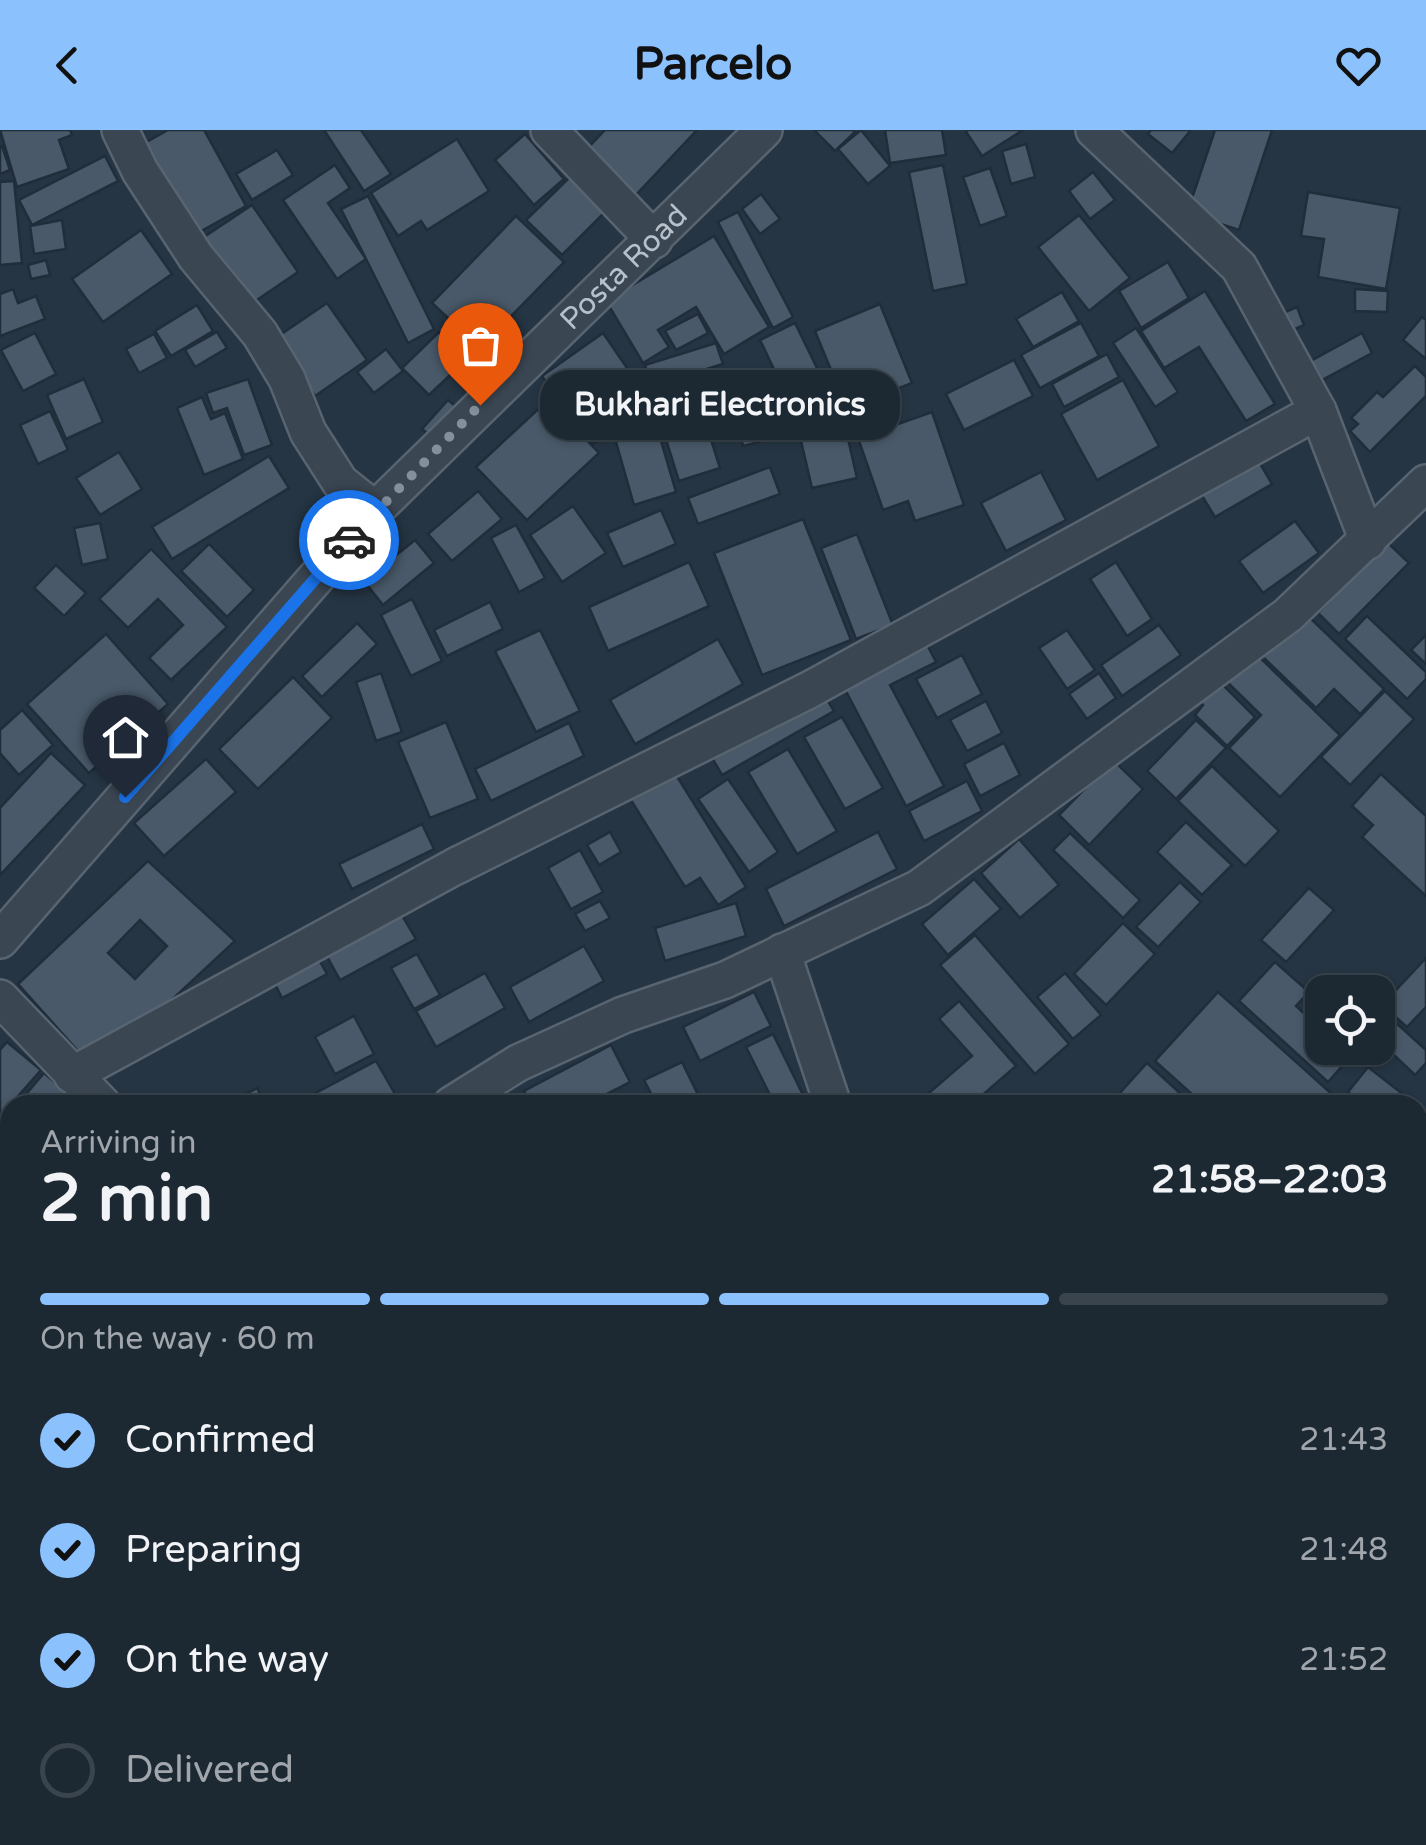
<!DOCTYPE html>
<meta charset="utf-8">
<style>
:root{--surface:#1c2832;--page:#29343e;--text:#f1f3f6;--muted:#a0a6ac;--line:#3a444d;--accent:#8bc1fd}
body{margin:0;font-family:"Varela Round",sans-serif;background:var(--page);color:var(--text);height:100vh;display:flex;flex-direction:column;font-size:38px;white-space:nowrap}
*{box-sizing:border-box;margin:0}
p{font-size:32px;color:var(--muted)}
.icon{flex:none;width:55px;height:55px;fill:none;stroke:currentColor;stroke-width:2;stroke-linecap:round;stroke-linejoin:round}
.map{position:relative;flex:1;overflow:hidden}
.panel{position:absolute;left:0px;top:965px;width:1428px;height:750px;display:flex;flex-direction:column;background:var(--surface);border-radius:30px 30px 0 0;box-shadow:0 2px 8px #0004,0 0 0 2px var(--line)}
.panel>*{flex:none}
.controls{position:absolute;left:1305px;top:845px;display:grid;gap:20px}
.controls a{display:grid;place-items:center;width:90px;height:90px;border-radius:20px;background:var(--surface);box-shadow:0 2px 8px #0004,0 0 0 2px var(--line);font-size:50px}
.pin{position:absolute;display:grid;place-items:center;width:85px;height:85px;color:#fff;margin:-102px -42px;border-radius:50% 50% 50% 0;rotate:-45deg;box-shadow:0 0 10px #0007}
.pin .icon{rotate:45deg}
.courier{position:absolute;display:grid;place-items:center;width:100px;height:100px;margin:-50px;border:8px solid #1a73e8;border-radius:50%;background:#fff;color:#222;box-shadow:0 2px 12px #0007}
.bubble{position:absolute;height:70px;border-radius:30px;background:var(--surface);box-shadow:0 2px 8px #0004,0 0 0 2px var(--line);font-size:32px;font-weight:700;line-height:70px;text-align:center}
.headline em{font-style:normal;font-weight:700}
.headline div{display:flex;flex-direction:column-reverse}
.headline{display:flex;align-items:center;justify-content:space-between;height:170px;padding:0 40px}
h1{font-size:65px;font-weight:700;line-height:75px}
.bar{display:grid;grid-template-columns:repeat(4,1fr);gap:15px 10px;align-content:center;height:120px;padding:0 40px}
.bar i{height:12px;border-radius:8px;background:var(--line)}
.bar .current{background:var(--accent)}
.bar p{grid-column:span 4}
ol{padding:0 40px;list-style:none}
li{display:flex;align-items:center;gap:30px;height:110px}
li p{margin-inline-start:auto}
li .icon{padding:10px;border-radius:50%;background:var(--accent);color:#111;stroke-width:4}
li:last-child{color:var(--muted)}
li i{width:55px;height:55px;border:5px solid var(--line);border-radius:50%}
header{display:flex;justify-content:space-between;align-items:center;height:130px;padding:0 40px;background:var(--accent);color:#111;font-size:45px;font-weight:700}
.map>svg:first-child{display:block}
.building{fill:#495969;stroke:#202d3a;stroke-width:2.5;fill-rule:evenodd}
.lines{fill:none;stroke-linecap:round;stroke-linejoin:round}
.street-casing{stroke:#586470;stroke-width:40}
.highway-casing{stroke:#44515d;stroke-width:60}
.street{stroke:#3a4652;stroke-width:35}
.highway{stroke:#796856;stroke-width:55}
.done{stroke:#84909c;stroke-width:10;stroke-dasharray:0 18}
.route{stroke:#1a73e8;stroke-width:12}
.labels{text-anchor:middle;stroke-width:8;stroke-linejoin:round;paint-order:stroke}
.street-label{font-size:30px;fill:#b7c1cc;stroke:#1e2b38}
</style>
<header><svg class="icon" aria-label="back" viewBox="0 0 24 24"><path d="M15 5l-7 7 7 7"/></svg>Parcelo<svg class="icon" aria-label="heart" viewBox="0 0 24 24"><path d="M12 20l-8-8c-3-5 5-10 8-4 3-6 11-1 8 4z"/></svg></header>
<div class="map">
<svg width="1426" height="1715" viewBox="0 0 1426 1715">
<rect width="100%" height="100%" fill="#253543"/>
<g class="building">
<polygon points="0,0 70,0 72,5 59,10 69,39 17,57"/>
<polygon points="168,0 204,0 246,76 185,110 134,19"/>
<polygon points="324,0 361,0 391,44 364,61"/>
<polygon points="605,0 697,0 633,68 584,22"/>
<polygon points="814,0 853,0 855,2 835,21"/>
<polygon points="861,0 890,36 868,54 838,19"/>
<polygon points="885,0 942,0 946,25 890,33"/>
<polygon points="965,0 1023,0 982,26"/>
<polygon points="1151,0 1191,0 1172,23 1148,4"/>
<polygon points="1215,0 1272,0 1239,100 1187,83"/>
<polygon points="525,4 564,49 534,75 495,30"/>
<polygon points="457,9 489,61 427,100 421,91 398,106 371,63"/>
<polygon points="1026,14 1035,47 1011,54 1002,21"/>
<polygon points="2,16 10,40 0,44 0,17"/>
<polygon points="277,20 293,45 252,70 236,44"/>
<polygon points="105,26 118,51 32,95 19,70"/>
<polygon points="335,35 350,58 328,73 366,129 337,149 283,70"/>
<polygon points="943,35 967,154 933,161 909,42"/>
<polygon points="990,38 1007,86 980,96 963,47"/>
<polygon points="1093,42 1115,70 1090,89 1069,61"/>
<polygon points="570,47 605,82 562,125 526,90"/>
<polygon points="14,51 22,133 0,135 0,52"/>
<polygon points="1308,62 1400,78 1386,159 1318,147 1324,109 1301,106"/>
<polygon points="761,64 780,89 760,104 742,79"/>
<polygon points="368,66 434,199 408,213 341,79"/>
<polygon points="252,75 298,142 251,174 198,111"/>
<polygon points="738,82 793,187 773,198 718,92"/>
<polygon points="1079,85 1130,148 1089,181 1038,117"/>
<polygon points="516,86 564,132 480,218 432,173"/>
<polygon points="62,90 66,119 34,124 30,96"/>
<polygon points="141,100 172,144 103,192 72,149"/>
<polygon points="714,106 769,197 724,224 696,177 658,200 669,217 643,233 606,171"/>
<polygon points="46,130 50,145 31,149 28,135"/>
<polygon points="1168,132 1189,168 1141,198 1119,161"/>
<polygon points="13,159 18,173 36,166 45,189 0,206 0,164"/>
<polygon points="1355,159 1388,161 1387,182 1355,181"/>
<polygon points="1205,161 1275,274 1246,291 1199,217 1164,238 1141,201"/>
<polygon points="1062,162 1079,191 1033,217 1016,189"/>
<polygon points="327,173 367,230 315,266 274,209"/>
<polygon points="880,174 912,253 847,279 815,201"/>
<polygon points="197,175 213,201 171,226 155,201"/>
<polygon points="1297,177 1304,195 1284,204 1276,186"/>
<polygon points="698,184 708,203 676,220 665,201"/>
<polygon points="1422,187 1426,190 1426,229 1403,210"/>
<polygon points="795,193 836,277 800,294 760,210"/>
<polygon points="1081,193 1099,226 1040,258 1021,225"/>
<polygon points="1136,198 1178,262 1155,277 1113,213"/>
<polygon points="217,202 227,218 195,237 185,220"/>
<polygon points="439,202 466,230 429,265 402,238"/>
<polygon points="35,203 56,244 23,261 1,220"/>
<polygon points="603,203 627,238 565,280 542,246"/>
<polygon points="1362,203 1372,223 1309,257 1298,238"/>
<polygon points="154,204 167,228 139,243 126,219"/>
<polygon points="716,213 723,234 651,256 645,235"/>
<polygon points="386,219 403,241 374,263 357,242"/>
<polygon points="1107,224 1119,247 1064,277 1052,254"/>
<polygon points="1014,230 1033,266 964,300 946,264"/>
<polygon points="1415,236 1426,247 1426,266 1370,322 1350,301 1358,294 1351,288 1377,262 1383,267"/>
<polygon points="754,240 759,265 730,270 726,246"/>
<polygon points="621,245 645,277 593,314 570,281"/>
<polygon points="84,249 103,292 66,309 47,265"/>
<polygon points="248,249 272,315 244,325 227,278 213,283 206,263"/>
<polygon points="1123,250 1159,316 1097,350 1061,284"/>
<polygon points="696,262 720,338 679,351 655,274"/>
<polygon points="202,267 211,289 225,283 243,329 204,345 177,278"/>
<polygon points="448,270 459,279 434,309 422,299"/>
<polygon points="548,270 599,323 527,390 476,337"/>
<polygon points="50,281 68,320 38,334 20,295"/>
<polygon points="932,282 964,375 915,391 908,371 883,380 858,308"/>
<polygon points="764,283 771,309 743,316 737,289"/>
<polygon points="656,294 676,362 634,375 614,305"/>
<polygon points="846,300 857,348 812,358 801,311"/>
<polygon points="119,322 142,359 100,385 76,348"/>
<polygon points="1254,323 1272,354 1215,387 1196,356"/>
<polygon points="269,326 289,358 172,429 152,397"/>
<polygon points="770,337 780,364 698,394 688,368"/>
<polygon points="1041,342 1066,390 1006,421 981,373"/>
<polygon points="478,361 502,389 452,431 428,404"/>
<polygon points="573,376 606,423 562,452 530,405"/>
<polygon points="661,380 676,414 623,437 607,403"/>
<polygon points="803,389 851,510 762,545 714,423"/>
<polygon points="1295,391 1319,423 1263,463 1239,431"/>
<polygon points="100,393 108,429 82,435 74,398"/>
<polygon points="516,395 545,448 519,462 491,408"/>
<polygon points="857,404 893,495 856,509 821,418"/>
<polygon points="415,410 434,433 383,475 364,451"/>
<polygon points="1387,412 1409,433 1339,504 1318,483"/>
<polygon points="209,414 254,460 227,487 181,441"/>
<polygon points="151,419 227,497 171,550 149,528 183,495 158,469 128,498 99,469"/>
<polygon points="689,432 709,476 608,521 589,477"/>
<polygon points="1116,432 1152,489 1127,506 1090,449"/>
<polygon points="56,435 86,463 64,486 34,458"/>
<polygon points="412,469 442,531 411,546 381,485"/>
<polygon points="490,472 503,499 447,526 434,500"/>
<polygon points="1305,483 1384,559 1360,584 1334,559 1316,578 1263,527"/>
<polygon points="1367,486 1426,542 1426,549 1407,569 1345,509"/>
<polygon points="357,493 377,514 322,567 302,546"/>
<polygon points="1159,495 1181,525 1122,566 1101,535"/>
<polygon points="540,500 580,581 536,602 495,521"/>
<polygon points="1067,500 1095,540 1067,559 1039,518"/>
<polygon points="921,503 936,532 890,555 944,656 906,676 838,546"/>
<polygon points="106,504 168,574 89,643 27,574"/>
<polygon points="1426,505 1426,534 1411,520"/>
<polygon points="718,509 743,554 635,614 610,570"/>
<polygon points="1253,521 1340,605 1280,667 1229,618 1261,585 1225,550"/>
<polygon points="962,525 982,564 937,588 916,549"/>
<polygon points="381,543 402,602 376,611 356,552"/>
<polygon points="1099,543 1116,568 1087,589 1069,564"/>
<polygon points="293,547 332,588 258,659 219,619"/>
<polygon points="1215,547 1255,587 1227,616 1195,585 1203,575 1196,567"/>
<polygon points="822,561 834,581 722,645 711,626"/>
<polygon points="1385,561 1414,589 1350,655 1321,627"/>
<polygon points="986,571 1002,603 967,621 950,590"/>
<polygon points="22,580 53,615 19,645 0,623 0,600"/>
<polygon points="842,587 883,658 845,679 804,607"/>
<polygon points="1196,590 1226,618 1176,669 1147,641"/>
<polygon points="446,592 478,669 430,688 398,612"/>
<polygon points="569,593 584,626 491,671 475,639"/>
<polygon points="1004,613 1020,645 980,666 964,634"/>
<polygon points="788,619 837,701 797,724 748,642"/>
<polygon points="51,623 85,655 0,745 0,678"/>
<polygon points="206,629 236,662 164,726 134,693"/>
<polygon points="1113,630 1143,659 1089,715 1059,685"/>
<polygon points="1212,636 1279,701 1245,736 1178,671"/>
<polygon points="673,640 746,757 718,775 700,748 685,757 629,667"/>
<polygon points="1381,644 1426,686 1426,766 1362,707 1373,695 1352,676"/>
<polygon points="728,649 778,722 749,742 698,669"/>
<polygon points="967,651 982,681 924,711 909,681"/>
<polygon points="1186,692 1232,735 1202,765 1157,722"/>
<polygon points="422,694 434,719 352,759 339,734"/>
<polygon points="610,702 621,722 599,735 587,715"/>
<polygon points="878,702 897,739 784,796 766,759"/>
<polygon points="1070,703 1140,770 1123,788 1053,720"/>
<polygon points="1019,709 1059,755 1020,788 981,743"/>
<polygon points="580,720 603,762 571,779 548,738"/>
<path d="M148,731L235,811L163,878L78,921L18,854ZM140,790L167,816L135,849L108,823Z"/>
<polygon points="974,749 1001,779 948,825 922,794"/>
<polygon points="1180,752 1201,772 1158,817 1136,797"/>
<polygon points="1309,758 1334,780 1286,832 1261,810"/>
<polygon points="600,771 610,788 585,801 575,784"/>
<polygon points="736,773 746,806 665,831 655,798"/>
<polygon points="399,780 416,809 340,850 324,821"/>
<polygon points="1123,793 1155,824 1106,875 1074,844"/>
<polygon points="975,805 1069,914 1035,944 940,835"/>
<polygon points="584,816 604,851 529,892 510,857"/>
<polygon points="314,821 327,844 282,868 270,844"/>
<polygon points="417,824 440,865 414,879 391,838"/>
<polygon points="1426,828 1426,877 1407,897 1382,875"/>
<polygon points="1275,832 1309,862 1296,876 1322,900 1322,918 1342,918 1351,926 1328,952 1239,871"/>
<polygon points="485,843 505,878 436,917 416,881"/>
<polygon points="1065,843 1101,885 1073,909 1037,867"/>
<polygon points="754,862 771,896 700,931 683,897"/>
<polygon points="1218,862 1344,975 1204,975 1155,931"/>
<polygon points="959,871 1016,936 971,975 915,975 972,926 939,889"/>
<polygon points="1384,882 1426,920 1426,933 1415,945 1378,910 1378,889"/>
<polygon points="354,886 374,924 335,944 315,907"/>
<polygon points="773,904 808,975 775,975 746,917"/>
<polygon points="7,912 41,940 0,987 0,920"/>
<polygon points="611,915 630,952 585,975 532,975 524,961"/>
<polygon points="376,931 395,964 374,975 315,975 310,966"/>
<polygon points="682,932 703,975 657,975 644,950"/>
<polygon points="1147,933 1193,975 1109,975"/>
<polygon points="1368,937 1413,972 1411,975 1365,975 1348,962"/>
<polygon points="44,943 82,975 17,975"/>
<polygon points="257,958 266,975 225,975"/>
<polygon points="0,1022 10,1030 10,1060 0,1051"/>
<polygon points="1,1063 10,1071 10,1129 0,1140"/>
<polygon points="0,1181 10,1190 0,1207"/>
<polygon points="0,1373 10,1381 10,1397 0,1409"/>
<polygon points="10,1504 10,1569 4,1576 0,1573 0,1517"/>
<polygon points="70,1705 100,1705 92,1715 83,1715"/>
<polygon points="135,1705 178,1705 170,1715 147,1715"/>
<polygon points="304,1705 350,1706 410,1705 401,1715 314,1715"/>
<polygon points="447,1705 497,1705 507,1715 446,1715 441,1711"/>
<polygon points="506,1705 550,1705 560,1715 516,1715"/>
<polygon points="558,1705 647,1705 637,1715 569,1715"/>
<polygon points="656,1705 669,1705 680,1715 646,1715"/>
<polygon points="686,1705 793,1705 783,1715 697,1715"/>
</g>
<g class="lines">
<g class="street-casing">
<g id="street">
<polyline points="120,0 140,41 196,127 260,204 287,249 308,302 340,352 375,380"/>
<polyline points="549,0 654,110"/>
<polyline points="1094,0 1239,137 1318,281 1368,411"/>
<path id="s1" d="M0,810L375,380L764,0"/>
<polyline points="782,822 833,975"/>
<polyline points="0,868 103,975"/>
<polyline points="72,945 454,737 809,560 1318,281"/>
<polyline points="451,975 518,933 623,885 725,850 919,758 1288,485 1426,353"/>
<polyline points="1418,1047 1426,1032"/>
<polyline points="0,1258 10,1253"/>
<polyline points="0,1700 16,1715"/>
</g>
</g>
<g class="highway-casing">
<g id="highway">
<polyline points="1418,1300 1426,1291"/>
<polyline points="1015,1715 1025,1705"/>
</g>
</g>
<use href="#street" class="street"/>
<use href="#highway" class="highway"/>
</g>
<g class="lines">
<polyline class="done" points="349,410 480,275"/>
<polyline class="route" points="125,667 349,410"/>
</g>
<g class="labels">
<g class="street-label">
<text dy="10" stroke="none"><textPath href="#s1" startOffset="918">Posta Road</textPath></text>
</g>
</g>
</svg>
<div class="controls">
<a><svg class="icon" aria-label="locate" viewBox="0 0 24 24"><circle cx="12" cy="12" r="6"/><path d="M12 2v4M12 18v4M2 12h4M18 12h4"/></svg></a>
</div>
<div class="pin" style="left:480px;top:275px;background:#ea580c"><svg class="icon" aria-label="bag" viewBox="0 0 24 24"><path d="M5 8h14l-1 12H6zM9 8a3 3 0 0 1 6 0"/></svg></div>
<div class="pin" style="left:125px;top:667px;background:#1f2937"><svg class="icon" aria-label="home" viewBox="0 0 24 24"><path d="M3 11l9-7 9 7M6 9v11h12V9"/></svg></div>
<div class="courier" style="left:349px;top:410px"><svg class="icon" aria-label="car" viewBox="0 0 24 24"><path d="M5 17H2v-5l4-1 3-4h7l3 4 3 1v5h-3M9 17h6M6 11h13"/><circle cx="7" cy="17" r="2"/><circle cx="17" cy="17" r="2"/></svg></div>
<div class="bubble" style="left:540px;top:240px;width:360px">Bukhari Electronics</div>
<section class="panel">
<div class="headline"><div><h1>2 min</h1><p>Arriving in</p></div><em>21:58–22:03</em></div>
<div class="bar"><i class="current"></i><i class="current"></i><i class="current"></i><i></i><p>On the way · 60 m</p></div>
<ol>
<li><svg class="icon" aria-label="check" viewBox="0 0 24 24"><path d="M5 12l5 5 9-10"/></svg>Confirmed<p>21:43</p></li>
<li><svg class="icon" aria-label="check" viewBox="0 0 24 24"><path d="M5 12l5 5 9-10"/></svg>Preparing<p>21:48</p></li>
<li><svg class="icon" aria-label="check" viewBox="0 0 24 24"><path d="M5 12l5 5 9-10"/></svg>On the way<p>21:52</p></li>
<li><i></i>Delivered</li>
</ol>
</section>
</div>
